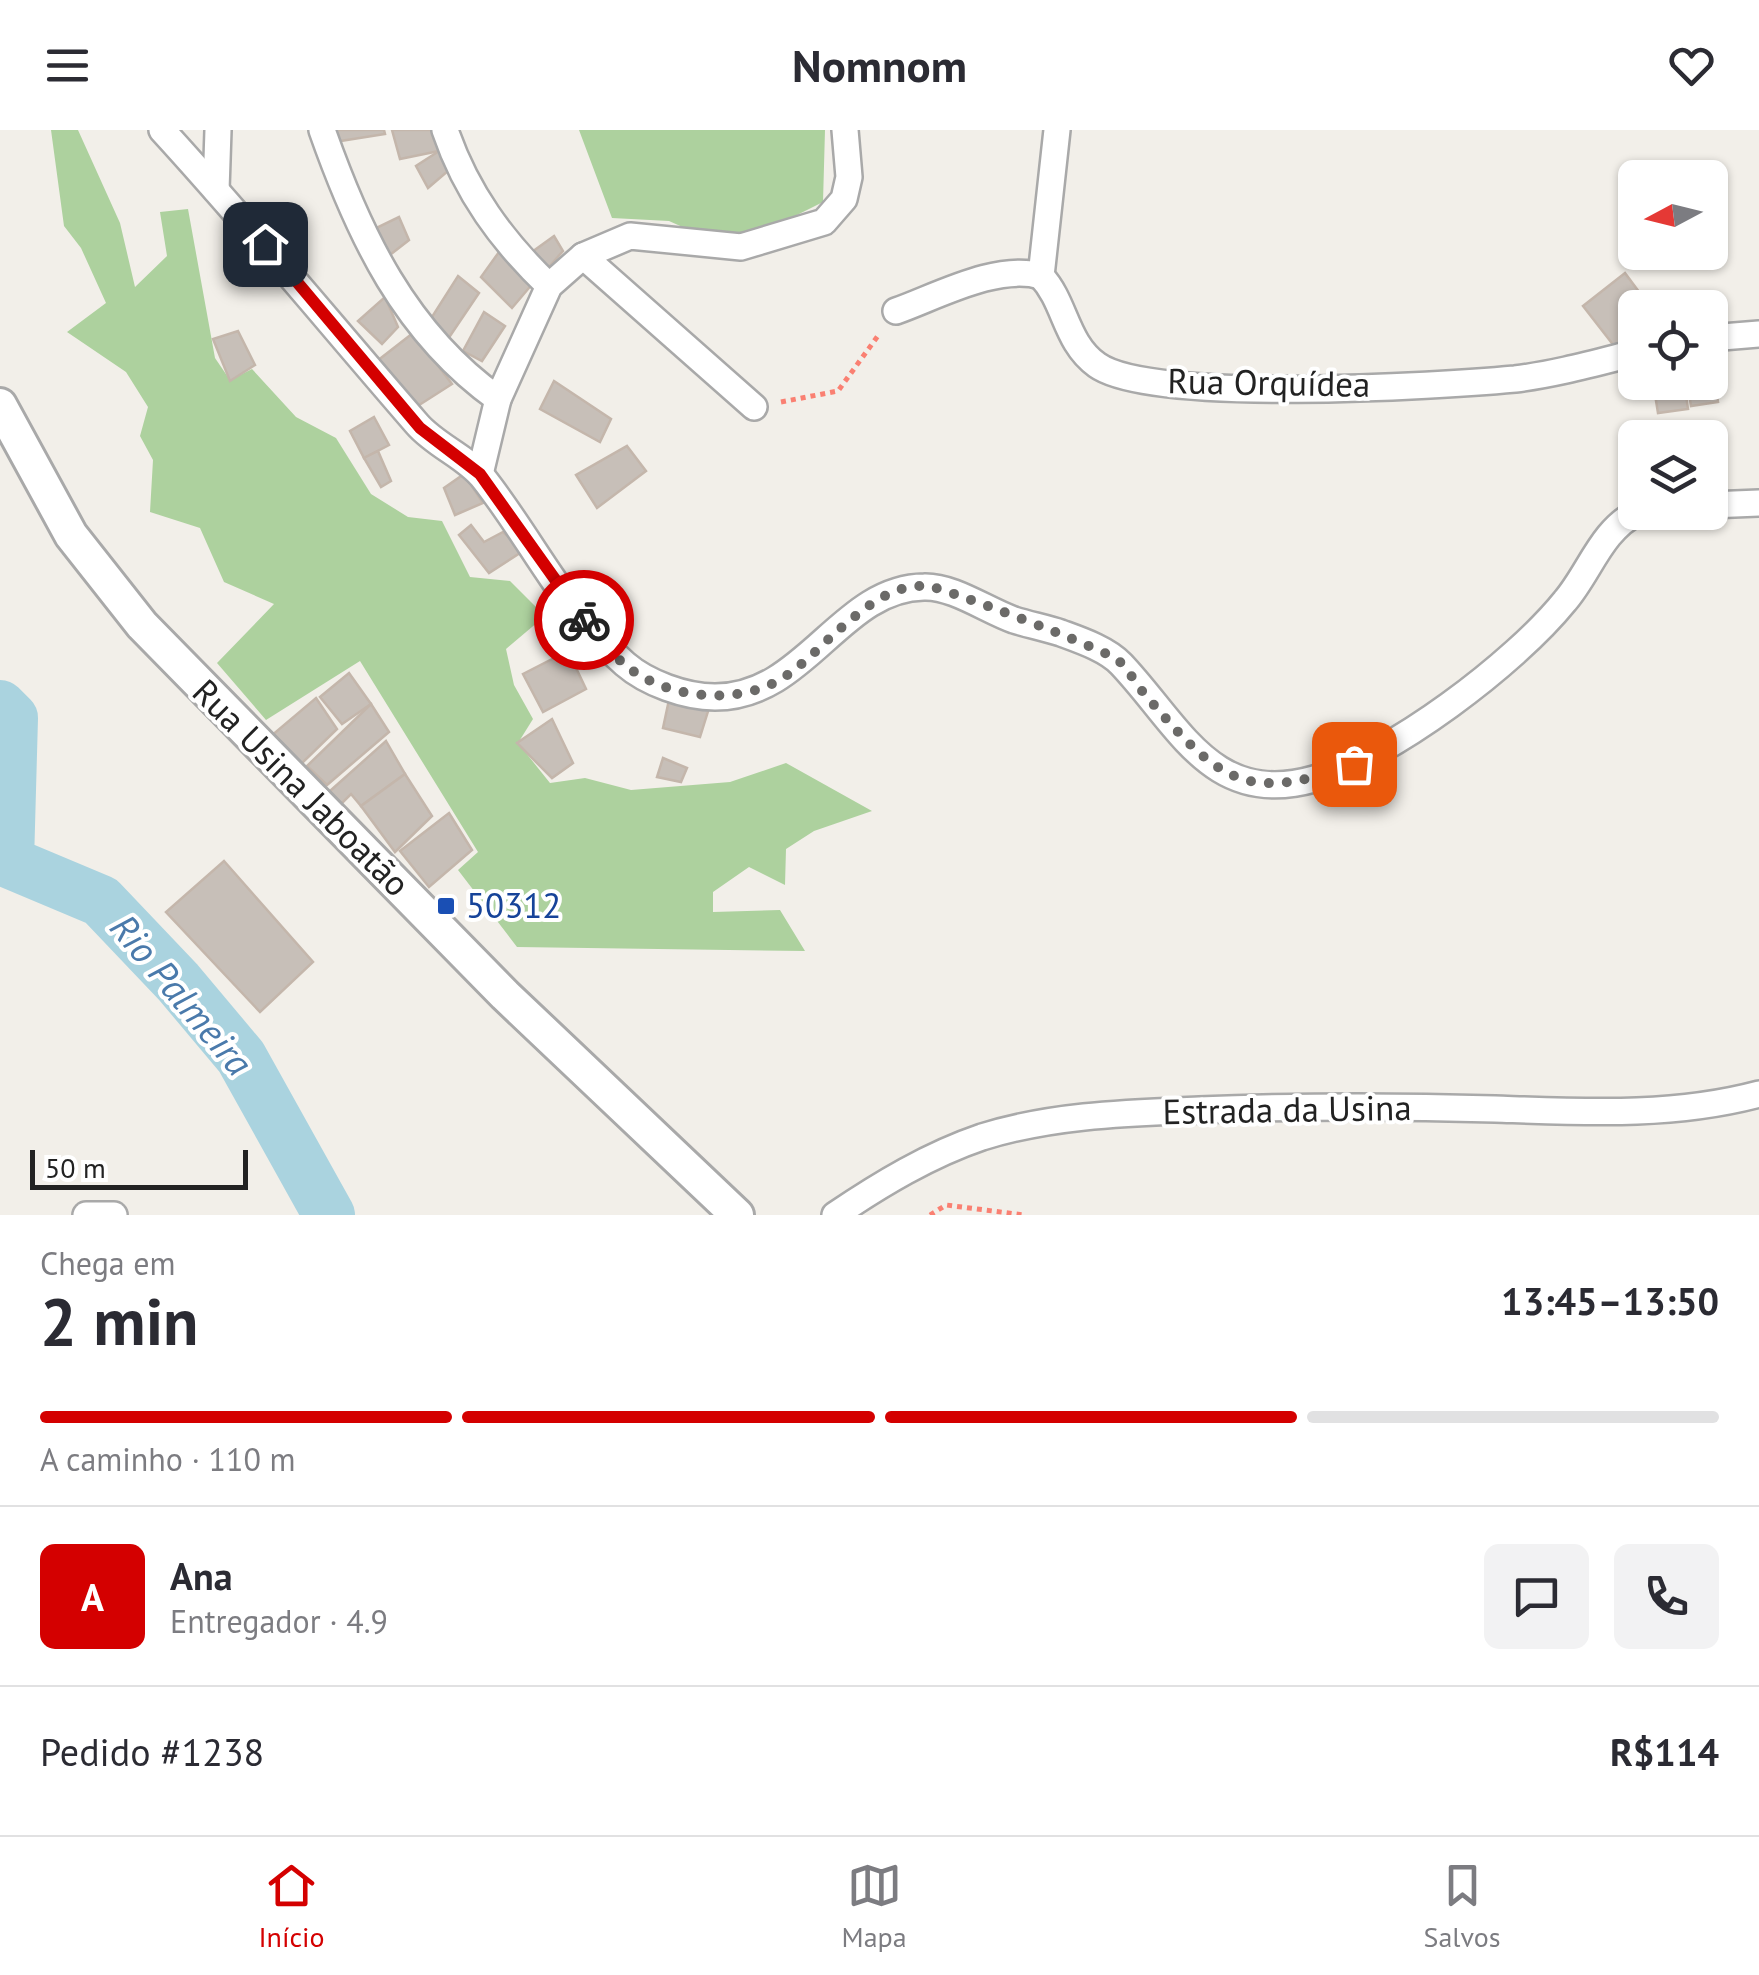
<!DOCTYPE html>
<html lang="pt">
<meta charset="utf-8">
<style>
:root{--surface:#fff;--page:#f2f2f3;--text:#2b2b33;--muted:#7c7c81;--line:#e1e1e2;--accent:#d40000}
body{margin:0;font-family:"PT Sans",sans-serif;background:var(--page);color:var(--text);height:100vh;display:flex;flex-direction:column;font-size:38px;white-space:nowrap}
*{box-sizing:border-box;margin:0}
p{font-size:32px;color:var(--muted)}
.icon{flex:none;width:55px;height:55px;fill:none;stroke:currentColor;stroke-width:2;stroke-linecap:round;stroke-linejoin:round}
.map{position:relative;height:1085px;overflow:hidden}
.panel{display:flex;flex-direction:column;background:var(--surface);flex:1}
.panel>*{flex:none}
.needle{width:65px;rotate:263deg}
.controls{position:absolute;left:1618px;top:30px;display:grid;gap:20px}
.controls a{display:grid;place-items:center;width:110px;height:110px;border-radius:15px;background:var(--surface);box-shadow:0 2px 8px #0004;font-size:50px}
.scale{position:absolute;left:30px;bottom:25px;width:218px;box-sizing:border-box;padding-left:10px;border:5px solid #222;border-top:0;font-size:28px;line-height:35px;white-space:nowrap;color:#222;-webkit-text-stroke:8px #fff;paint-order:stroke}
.pin{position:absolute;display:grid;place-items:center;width:85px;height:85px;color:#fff;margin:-42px;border-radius:20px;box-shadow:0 5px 15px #0006}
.courier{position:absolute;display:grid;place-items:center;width:100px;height:100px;margin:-50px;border:8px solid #d40000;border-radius:50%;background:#fff;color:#222;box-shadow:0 2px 12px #0007}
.summary em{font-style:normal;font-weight:700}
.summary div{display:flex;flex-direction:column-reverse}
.summary{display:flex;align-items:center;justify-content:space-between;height:170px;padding:0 40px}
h1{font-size:65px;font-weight:700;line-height:75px}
.bar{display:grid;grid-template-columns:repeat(4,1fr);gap:15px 10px;align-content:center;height:120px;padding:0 40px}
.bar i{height:12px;border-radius:8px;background:var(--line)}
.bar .active{background:var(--accent)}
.bar p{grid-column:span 4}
.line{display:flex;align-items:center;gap:25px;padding:0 40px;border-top:2px solid var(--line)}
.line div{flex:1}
.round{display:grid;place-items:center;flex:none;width:105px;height:105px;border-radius:15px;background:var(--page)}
header{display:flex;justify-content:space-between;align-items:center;height:130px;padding:0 40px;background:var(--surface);font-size:45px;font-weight:700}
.dock{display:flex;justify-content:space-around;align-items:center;height:140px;border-top:2px solid var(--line);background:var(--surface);font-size:28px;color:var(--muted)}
.dock a{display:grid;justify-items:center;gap:5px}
.dock .active{color:var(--accent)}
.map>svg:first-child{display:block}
.forest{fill:#add19e}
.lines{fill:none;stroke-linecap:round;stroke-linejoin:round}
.river{stroke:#aad3df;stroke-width:52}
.building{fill:#c7bfb8;stroke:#c4b6ab;stroke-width:2.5}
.minor-casing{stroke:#a9a9a9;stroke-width:30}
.tertiary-casing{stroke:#a9a9a9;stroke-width:38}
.path{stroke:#fa8072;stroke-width:5;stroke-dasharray:5 5;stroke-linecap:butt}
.minor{stroke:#fff;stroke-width:25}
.tertiary{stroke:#fff;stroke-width:32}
.done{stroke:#6b6a68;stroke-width:10;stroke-dasharray:0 18}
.route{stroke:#d40000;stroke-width:12}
.transit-dot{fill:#1a4fb4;stroke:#fff;stroke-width:4}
.labels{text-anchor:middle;stroke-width:8;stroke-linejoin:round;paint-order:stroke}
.street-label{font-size:35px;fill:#222;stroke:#fff}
.transit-label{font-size:35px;fill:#164399;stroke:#fff;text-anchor:start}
.water-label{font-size:38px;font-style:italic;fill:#4a7aab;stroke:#fff}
</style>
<header><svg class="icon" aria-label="menu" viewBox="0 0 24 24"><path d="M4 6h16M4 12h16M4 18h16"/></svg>Nomnom<svg class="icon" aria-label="heart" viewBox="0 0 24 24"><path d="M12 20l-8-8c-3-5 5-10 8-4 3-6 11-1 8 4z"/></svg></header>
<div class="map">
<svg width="1759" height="1085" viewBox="0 0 1759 1085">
<rect width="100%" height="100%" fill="#f2efe9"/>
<g class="forest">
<polygon points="51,0 78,0 120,93 135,157 167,126 160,82 188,79 215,228 230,250 252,239 296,287 336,308 371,364 408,387 442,391 470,447 510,451 545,486 506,519 514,555 533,589 518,613 550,653 585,648 631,660 730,652 786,633 872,681 814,701 786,719 785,755 749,737 713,762 713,782 780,780 805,821 517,817 458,740 478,722 360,531 266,590 217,533 274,474 224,452 200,398 150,382 153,330 140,306 148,277 126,242 67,202 106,173 81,118 64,96"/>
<polygon points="579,0 825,0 823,72 783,92 721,114 669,91 612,88"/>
</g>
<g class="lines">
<polyline class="river" points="0,576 12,588 8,732 101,771 178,852 241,927 329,1085"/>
</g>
<g class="building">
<polygon points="331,0 384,0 385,4 334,12"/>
<polygon points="392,0 433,0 439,21 400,29"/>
<polygon points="439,21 448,41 428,58 416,36"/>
<polygon points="399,87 409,110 386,128 374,99"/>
<polygon points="554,106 563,121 548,138 532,122"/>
<polygon points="499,122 534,152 512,178 481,147"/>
<polygon points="1625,143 1651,178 1635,178 1635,207 1618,221 1583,176"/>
<polygon points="458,146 479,163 448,209 430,190"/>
<polygon points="385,167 398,197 382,214 358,191"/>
<polygon points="484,182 505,196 482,231 463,221"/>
<polygon points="238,201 255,235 230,251 213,209"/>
<polygon points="413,203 452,254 413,279 372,235"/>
<polygon points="1711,226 1718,272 1691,276 1687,252 1710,252"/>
<polygon points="554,251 611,289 600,312 540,279"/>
<polygon points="1653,252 1684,252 1688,279 1658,283"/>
<polygon points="374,287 389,315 364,328 350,301"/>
<polygon points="627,316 646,341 597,378 576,345"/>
<polygon points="378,321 391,351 381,357 364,328"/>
<polygon points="464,344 483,373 455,385 444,358"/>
<polygon points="471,395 484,412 503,402 523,421 489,443 459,405"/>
<polygon points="568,521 586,559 543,582 523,544"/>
<polygon points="349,543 371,574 342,594 320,567"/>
<polygon points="670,565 710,575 700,607 663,598"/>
<polygon points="316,568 337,599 299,636 271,606"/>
<polygon points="371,574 389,602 327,655 307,636"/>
<polygon points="552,589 573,633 552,648 517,613"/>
<polygon points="386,611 405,644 361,676 351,664 340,675 330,661"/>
<polygon points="663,628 687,638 681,652 657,647"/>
<polygon points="405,644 432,686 395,722 361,676"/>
<polygon points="449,683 472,720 429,757 400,721"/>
<polygon points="224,731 313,832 260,882 166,782"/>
</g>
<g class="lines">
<g class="minor-casing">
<g id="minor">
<path d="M162,0C250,96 332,196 417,294C436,316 467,327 484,349C532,410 565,482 625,534C647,553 685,567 715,567C806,567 840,458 924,457C953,456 986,480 1014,490C1030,495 1046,498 1061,503C1080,510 1107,519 1121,534C1179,595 1212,678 1314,649C1392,626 1514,534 1565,471C1590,442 1601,400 1638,382"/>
<path d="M322,0C359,105 405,203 498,269"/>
<path d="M445,0C466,62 502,111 549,156"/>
<path d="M1057,0L1041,146C1066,173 1065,212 1097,235C1151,274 1440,256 1515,249C1556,244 1595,233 1635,223"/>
<polyline points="216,60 218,0"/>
<polyline points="583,126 630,106 741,117 824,92 844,69 849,47 845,0"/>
<path d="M896,181C936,167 997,133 1041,146"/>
<polyline points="1710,208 1759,204"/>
<polyline points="480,344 498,269 549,156 583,126 754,277"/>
<polyline points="1710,375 1759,373"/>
<polyline points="86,1085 114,1085"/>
<path d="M835,1085C881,1054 929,1025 982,1007C1052,985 1127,983 1199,980C1298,976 1396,976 1495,979C1584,982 1673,987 1759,964"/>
</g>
</g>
<g class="tertiary-casing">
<polyline id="tertiary" points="0,275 71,405 142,495 505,865 737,1085"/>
</g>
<g class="path">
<polyline points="781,272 838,261 880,203"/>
<polyline points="930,1085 946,1075 1024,1085"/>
</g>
<use href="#minor" class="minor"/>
<use href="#tertiary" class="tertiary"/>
</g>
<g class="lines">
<path class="done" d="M584,490C597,505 610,522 625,535C665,568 731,575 776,552C799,540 821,515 841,498C866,477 892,454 928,456C944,458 1107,520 1119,531C1129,540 1137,556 1147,567C1218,649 1244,675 1354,634"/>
<polyline class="route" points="265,114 420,298 480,344 584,490"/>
</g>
<rect class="transit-dot" x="436" y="766" width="20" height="20" rx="5"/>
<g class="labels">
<g class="street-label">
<text transform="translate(1269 253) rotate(1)" y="12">Rua Orquídea</text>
<text transform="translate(301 658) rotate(45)" y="12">Rua Usina Jaboatão</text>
<text transform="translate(1287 980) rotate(-1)" y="12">Estrada da Usina</text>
</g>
<g class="transit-label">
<text x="466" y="788">50312</text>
</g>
<g class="water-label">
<text transform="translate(181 865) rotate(50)" y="13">Rio Palmeira</text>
</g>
</g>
</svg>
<div class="controls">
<a><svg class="needle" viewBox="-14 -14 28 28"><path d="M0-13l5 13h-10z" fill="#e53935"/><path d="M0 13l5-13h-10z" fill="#7c7c81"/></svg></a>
<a><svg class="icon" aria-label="locate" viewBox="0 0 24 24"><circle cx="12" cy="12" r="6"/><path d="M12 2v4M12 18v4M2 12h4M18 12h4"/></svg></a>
<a><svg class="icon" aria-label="layers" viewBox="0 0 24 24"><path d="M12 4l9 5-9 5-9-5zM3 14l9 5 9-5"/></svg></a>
</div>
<div class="scale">50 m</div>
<div class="pin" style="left:1354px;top:634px;background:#ea580c"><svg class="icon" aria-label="bag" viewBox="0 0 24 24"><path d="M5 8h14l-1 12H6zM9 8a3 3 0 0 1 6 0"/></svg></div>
<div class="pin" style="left:265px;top:114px;background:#1f2937"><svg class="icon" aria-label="home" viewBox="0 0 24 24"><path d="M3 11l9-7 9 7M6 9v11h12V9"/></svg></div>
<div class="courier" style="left:584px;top:490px"><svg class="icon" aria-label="bike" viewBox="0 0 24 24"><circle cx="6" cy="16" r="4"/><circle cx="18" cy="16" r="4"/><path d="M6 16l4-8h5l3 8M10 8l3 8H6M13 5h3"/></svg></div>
</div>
<section class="panel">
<div class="summary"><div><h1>2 min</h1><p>Chega em</p></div><em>13:45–13:50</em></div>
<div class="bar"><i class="active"></i><i class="active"></i><i class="active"></i><i></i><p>A caminho · 110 m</p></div>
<div class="line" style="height:180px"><b class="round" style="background:var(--accent);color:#fff">A</b><div><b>Ana</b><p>Entregador · 4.9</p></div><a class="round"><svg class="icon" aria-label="chat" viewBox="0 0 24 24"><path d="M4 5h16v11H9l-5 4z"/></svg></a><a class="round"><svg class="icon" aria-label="phone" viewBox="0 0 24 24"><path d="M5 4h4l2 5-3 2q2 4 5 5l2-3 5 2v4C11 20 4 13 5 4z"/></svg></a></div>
<div class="line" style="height:130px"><div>Pedido #1238</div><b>R$114</b></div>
</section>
<nav class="dock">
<a class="active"><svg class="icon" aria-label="home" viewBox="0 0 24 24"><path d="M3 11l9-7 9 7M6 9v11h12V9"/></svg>Início</a>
<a><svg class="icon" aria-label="map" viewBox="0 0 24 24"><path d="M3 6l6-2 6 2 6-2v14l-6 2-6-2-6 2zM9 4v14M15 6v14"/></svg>Mapa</a>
<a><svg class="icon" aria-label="saved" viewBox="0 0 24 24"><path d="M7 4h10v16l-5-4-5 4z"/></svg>Salvos</a>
</nav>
